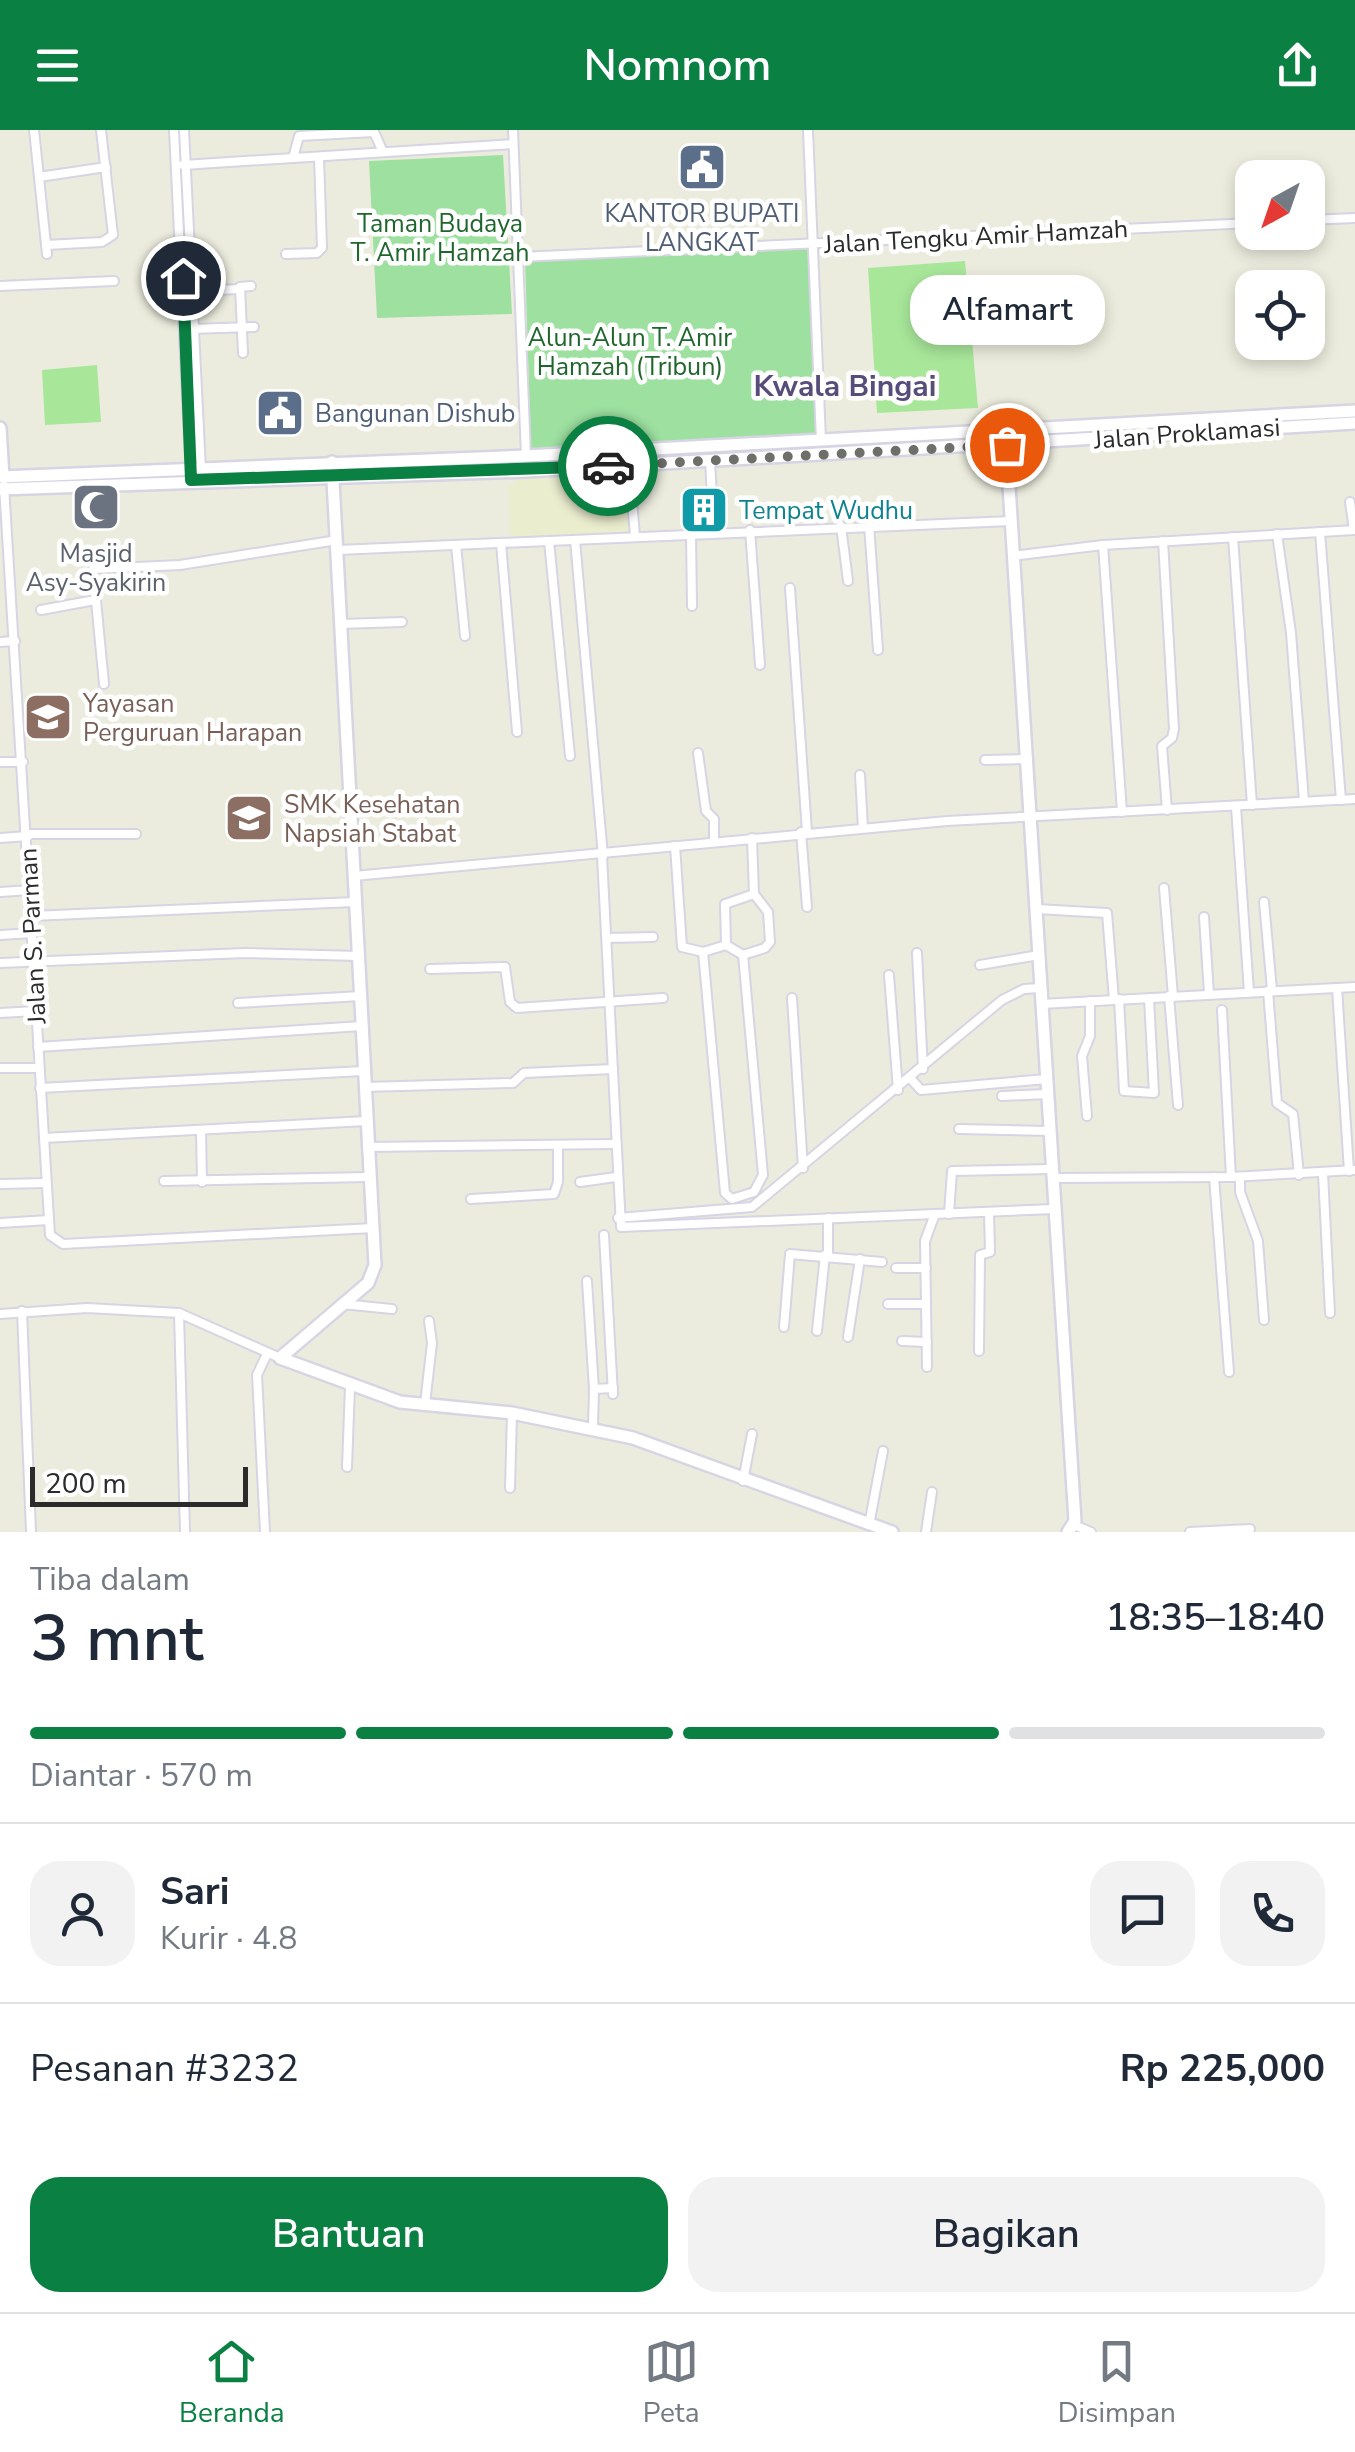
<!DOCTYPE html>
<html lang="id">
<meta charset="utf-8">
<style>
:root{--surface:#fff;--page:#f2f2f3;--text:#1f2937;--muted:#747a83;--line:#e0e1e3;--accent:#0b8043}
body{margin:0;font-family:"Nunito Sans",sans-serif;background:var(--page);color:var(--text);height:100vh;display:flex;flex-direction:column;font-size:38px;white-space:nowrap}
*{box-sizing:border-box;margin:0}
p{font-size:32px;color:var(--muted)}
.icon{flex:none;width:55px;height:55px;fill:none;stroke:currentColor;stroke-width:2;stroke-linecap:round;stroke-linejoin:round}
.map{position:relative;height:1402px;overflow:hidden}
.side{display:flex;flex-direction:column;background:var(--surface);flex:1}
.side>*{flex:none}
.needle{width:65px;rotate:220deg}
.buttons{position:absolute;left:1235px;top:30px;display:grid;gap:20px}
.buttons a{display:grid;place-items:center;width:90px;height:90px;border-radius:20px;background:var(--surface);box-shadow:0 5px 15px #0003;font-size:50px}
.scale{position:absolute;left:30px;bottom:25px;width:218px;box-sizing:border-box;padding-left:10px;border:5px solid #2b2b2b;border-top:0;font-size:28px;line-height:35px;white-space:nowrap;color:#2b2b2b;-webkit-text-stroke:8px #fff;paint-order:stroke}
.pin{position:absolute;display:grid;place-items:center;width:85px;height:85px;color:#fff;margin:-42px;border:5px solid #fff;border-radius:50%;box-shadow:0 2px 10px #0007}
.courier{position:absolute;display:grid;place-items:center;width:100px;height:100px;margin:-50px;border:8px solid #0b8043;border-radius:50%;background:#fff;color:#222;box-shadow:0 2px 12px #0007}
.bubble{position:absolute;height:70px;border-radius:30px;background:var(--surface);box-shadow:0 5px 15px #0003;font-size:32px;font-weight:600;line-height:70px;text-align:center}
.head em{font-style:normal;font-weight:600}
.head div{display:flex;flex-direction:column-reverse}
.head{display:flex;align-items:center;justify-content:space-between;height:170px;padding:0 30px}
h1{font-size:65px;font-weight:600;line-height:75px}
.bar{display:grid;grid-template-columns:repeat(4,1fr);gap:15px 10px;align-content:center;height:120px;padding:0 30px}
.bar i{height:12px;border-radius:8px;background:var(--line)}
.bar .current{background:var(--accent)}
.bar p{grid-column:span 4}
.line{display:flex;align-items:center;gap:25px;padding:0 30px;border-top:2px solid var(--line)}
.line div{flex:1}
.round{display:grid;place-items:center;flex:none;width:105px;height:105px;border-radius:30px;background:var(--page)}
.button{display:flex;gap:20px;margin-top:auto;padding:20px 30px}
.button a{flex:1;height:115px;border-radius:30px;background:var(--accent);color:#fff;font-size:40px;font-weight:600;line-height:115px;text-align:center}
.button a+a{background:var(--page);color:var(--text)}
header{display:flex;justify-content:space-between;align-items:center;height:130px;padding:0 30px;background:var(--accent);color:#fff;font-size:45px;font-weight:600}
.dock{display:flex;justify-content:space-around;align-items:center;height:140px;border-top:2px solid var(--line);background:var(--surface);font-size:28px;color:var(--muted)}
.dock a{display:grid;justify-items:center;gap:5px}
.dock .current{color:var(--accent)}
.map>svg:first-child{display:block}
.education{fill:#ebedcf}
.green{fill:#9de0a0}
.pitch{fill:#a8e79a}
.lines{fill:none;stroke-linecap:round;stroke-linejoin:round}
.street-casing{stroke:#d7d4e3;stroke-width:12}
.secondary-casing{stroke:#d7d4e3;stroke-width:16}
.street{stroke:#fff;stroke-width:8}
.secondary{stroke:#fff;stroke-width:11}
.done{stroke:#6f6f6a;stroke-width:10;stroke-dasharray:0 18}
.route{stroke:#0b8043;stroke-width:12}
.labels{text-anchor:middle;stroke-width:9;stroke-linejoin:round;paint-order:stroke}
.service-label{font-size:25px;fill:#4e5e75;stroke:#fff}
.park-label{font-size:25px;fill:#1e662b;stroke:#fff}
.street-label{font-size:25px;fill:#2b2b2b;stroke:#fff}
.culture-label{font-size:25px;fill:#0d838f;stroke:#fff;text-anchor:start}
.worship-label{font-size:25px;fill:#5b616d;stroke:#fff}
.education-label{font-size:25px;fill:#785e54;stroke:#fff;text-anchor:start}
.quarter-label{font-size:30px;font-weight:bold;fill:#574d7a;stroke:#fff}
</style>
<header><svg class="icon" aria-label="menu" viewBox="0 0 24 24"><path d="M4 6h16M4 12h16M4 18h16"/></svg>Nomnom<svg class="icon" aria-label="share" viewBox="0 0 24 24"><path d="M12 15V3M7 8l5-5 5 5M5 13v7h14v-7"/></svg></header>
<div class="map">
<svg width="1355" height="1402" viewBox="0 0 1355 1402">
<rect width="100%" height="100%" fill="#ececde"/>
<polygon class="education" points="625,342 629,405 511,411 508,355 515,355 515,348"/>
<g class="green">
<polygon points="503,25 512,184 377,188 369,31"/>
<polygon points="813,116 819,310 531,325 525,128"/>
</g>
<g class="pitch">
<polygon points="965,131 978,278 877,283 868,138"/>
<polygon points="97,235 101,292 45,295 42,240"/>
</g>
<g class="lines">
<g class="street-casing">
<g id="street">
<polyline points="34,0 47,124"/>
<polyline points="174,0 191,350"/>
<polyline points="184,0 201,340"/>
<polyline points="513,0 526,326"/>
<polyline points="808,0 821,310"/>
<polyline points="293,28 299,6 374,2 383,22"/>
<polyline points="183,35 513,14"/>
<polyline points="39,47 106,37"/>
<polyline points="1308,90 1355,88"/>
<polyline points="46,115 102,112 113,105 101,0"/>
<polyline points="286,124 317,123 322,118 319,27"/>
<polyline points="520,127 1252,93"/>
<polyline points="0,156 114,151"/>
<polyline points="192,161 240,159"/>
<polyline points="189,199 254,197"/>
<polyline points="243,223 240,157 251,156"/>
<polyline points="710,331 714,402"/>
<polyline points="629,335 635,406"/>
<polyline points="4,356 50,1105 63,1114 373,1098"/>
<polyline points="1350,372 1354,400"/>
<polyline points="869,395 878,520"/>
<polyline points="841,396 848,451"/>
<polyline points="750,400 760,535"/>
<polyline points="1320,402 1341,670"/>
<polyline points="691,404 692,476"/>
<polyline points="1277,404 1291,503 1304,671"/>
<polyline points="1233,407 1252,675"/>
<polyline points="575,410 603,726"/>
<polyline points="549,411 570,626"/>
<polyline points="1163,411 1174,599 1172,608 1162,616 1167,680"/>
<polyline points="501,413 517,602"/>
<polyline points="456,415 465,506"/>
<polyline points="1103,415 1122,682"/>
<polyline points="338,420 1011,391"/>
<polyline points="1012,426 1103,415 1355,400"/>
<polyline points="790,458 807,702"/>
<polyline points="41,480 95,470"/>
<polyline points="340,494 402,492"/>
<polyline points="0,512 15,511"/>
<polyline points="104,554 93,439 180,435 337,410"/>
<polyline points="698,623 706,681 714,689 714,711"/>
<polyline points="985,630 1028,629"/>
<polyline points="0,632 23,632"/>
<polyline points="860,645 863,698"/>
<polyline points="1236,677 1249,862"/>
<polyline points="801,702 807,777"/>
<polyline points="28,704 136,704"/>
<polyline points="0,708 28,706"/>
<polyline points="675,716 682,817 703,822 726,815 743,825 765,818 770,812 768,782 754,764 752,708"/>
<polyline points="602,726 621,1097 1054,1079"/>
<polyline points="354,746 947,691 1355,669"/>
<polyline points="1164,758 1173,866"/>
<polyline points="0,762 31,760"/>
<polyline points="1264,772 1272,860"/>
<polyline points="1037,779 1107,783 1114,870"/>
<polyline points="31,786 355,772"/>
<polyline points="1204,787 1209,864"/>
<polyline points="0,805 33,803"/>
<polyline points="607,808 653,807"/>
<polyline points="726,815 725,774 754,764"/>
<polyline points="703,822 725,1063 732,1069 754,1062 763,1045 743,825"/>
<polyline points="917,823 923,939"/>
<polyline points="0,833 245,823 359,826"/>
<polyline points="980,835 1039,825"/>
<polyline points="430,839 505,837 510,872 517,878 663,868"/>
<polyline points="889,845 898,960"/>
<polyline points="1337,858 1349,1041"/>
<polyline points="1268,861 1277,973 1293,984 1299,1045"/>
<polyline points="1169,866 1178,975"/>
<polyline points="792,868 803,1038"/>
<polyline points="1119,869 1124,961 1154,963 1149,868"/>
<polyline points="238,873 361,866"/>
<polyline points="1041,874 1355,857"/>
<polyline points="1222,880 1231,1047"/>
<polyline points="0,883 36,881"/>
<polyline points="38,917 362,896"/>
<polyline points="0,938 39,938"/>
<polyline points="911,949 921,960 1046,949"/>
<polyline points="364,957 513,953 524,943 613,939"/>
<polyline points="40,958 363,941"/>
<polyline points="1002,966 1047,964"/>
<polyline points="1087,986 1082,926 1090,906 1090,871"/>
<polyline points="959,999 1049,1001"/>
<polyline points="201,1000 202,1052"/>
<polyline points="44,1008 366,991"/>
<polyline points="367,1017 614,1014"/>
<polyline points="1323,1043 1330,1183"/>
<polyline points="1214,1047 1229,1242"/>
<polyline points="1240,1047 1240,1062 1258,1111 1264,1190"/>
<polyline points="1052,1048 1231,1047 1355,1040"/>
<polyline points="164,1051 368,1047"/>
<polyline points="580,1052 616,1047"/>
<polyline points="0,1054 46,1053"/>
<polyline points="471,1069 554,1064 558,1052 558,1016"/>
<polyline points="949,1084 952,1041 1052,1039"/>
<polyline points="618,1088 752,1077 1002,870 1024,859 1041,858"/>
<polyline points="0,1093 49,1090"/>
<polyline points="604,1105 613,1264"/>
<polyline points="828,1126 828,1088"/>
<polyline points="896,1138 926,1138"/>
<polyline points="587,1151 594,1259"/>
<polyline points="342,1174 392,1179"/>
<polyline points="888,1174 926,1174"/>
<polyline points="22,1181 31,1402"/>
<polyline points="179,1183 185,1402"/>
<polyline points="0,1184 87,1178 179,1183 280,1228"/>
<polyline points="784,1197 790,1124 882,1132"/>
<polyline points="817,1201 825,1125"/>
<polyline points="848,1207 860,1129"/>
<polyline points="902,1211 927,1212"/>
<polyline points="979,1221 980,1125 990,1122 989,1082"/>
<polyline points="927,1237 925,1111 935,1084"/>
<polyline points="425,1274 432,1213 429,1191"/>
<polyline points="593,1297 594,1259 613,1258"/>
<polyline points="347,1337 350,1256"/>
<polyline points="743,1351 752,1304"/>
<polyline points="510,1358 512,1283"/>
<polyline points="869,1395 883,1321"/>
<polyline points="1074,1395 1091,1402"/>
<polyline points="265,1402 257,1245 267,1224"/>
<polyline points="926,1402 932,1362"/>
<polyline points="1190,1402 1250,1399"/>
</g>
</g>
<g class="secondary-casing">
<g id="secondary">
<polyline points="0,298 3,347"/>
<polyline points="1006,309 1075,1391 1068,1402"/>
<polyline points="332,332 375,1135 368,1153 280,1228 400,1272 512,1283 633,1308 892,1402"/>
<polyline points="0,347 526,326 1355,281"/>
<polyline points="0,359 527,341 1355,293"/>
</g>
</g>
<use href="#street" class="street"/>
<use href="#secondary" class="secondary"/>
</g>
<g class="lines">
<polyline class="done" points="608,336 1007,315"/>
<polyline class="route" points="183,148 191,350 608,336"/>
</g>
<defs>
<g id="civic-square" transform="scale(2.5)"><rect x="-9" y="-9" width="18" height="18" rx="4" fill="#5c6f8a" stroke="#fff"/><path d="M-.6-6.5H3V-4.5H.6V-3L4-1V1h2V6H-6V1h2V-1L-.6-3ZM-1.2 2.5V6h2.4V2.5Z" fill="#fff"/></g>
<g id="mosque-square" transform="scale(2.5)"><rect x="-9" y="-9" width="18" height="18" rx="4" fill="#6b7280" stroke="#fff"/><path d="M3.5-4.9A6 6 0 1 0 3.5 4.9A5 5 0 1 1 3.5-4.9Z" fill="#fff"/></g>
<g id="building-square" transform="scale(2.5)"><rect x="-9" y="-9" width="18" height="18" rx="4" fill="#0f9aa8" stroke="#fff"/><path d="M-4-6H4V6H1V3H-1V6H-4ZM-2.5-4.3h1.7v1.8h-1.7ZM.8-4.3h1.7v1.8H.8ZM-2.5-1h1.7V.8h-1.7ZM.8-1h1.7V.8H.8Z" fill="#fff"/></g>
<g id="school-square" transform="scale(2.5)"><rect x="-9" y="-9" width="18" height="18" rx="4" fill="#8d6e63" stroke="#fff"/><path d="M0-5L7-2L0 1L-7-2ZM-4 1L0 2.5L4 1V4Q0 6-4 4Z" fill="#fff"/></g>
</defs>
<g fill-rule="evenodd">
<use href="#civic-square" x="702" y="37"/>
<use href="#civic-square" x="280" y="283"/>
<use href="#mosque-square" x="96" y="377"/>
<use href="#building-square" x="704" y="380"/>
<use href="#school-square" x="48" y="587"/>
<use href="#school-square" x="249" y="688"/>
</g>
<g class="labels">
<g class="service-label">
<text x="702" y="92">KANTOR BUPATI<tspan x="702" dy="29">LANGKAT</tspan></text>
<text x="315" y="292" text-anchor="start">Bangunan Dishub</text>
</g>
<g class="park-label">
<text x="440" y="102">Taman Budaya<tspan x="440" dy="29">T. Amir Hamzah</tspan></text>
<text x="630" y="216">Alun-Alun T. Amir<tspan x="630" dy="29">Hamzah (Tribun)</tspan></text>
</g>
<g class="street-label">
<text transform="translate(976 106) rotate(-3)" y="9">Jalan Tengku Amir Hamzah</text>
<text transform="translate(1187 303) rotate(-4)" y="9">Jalan Proklamasi</text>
<text transform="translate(32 806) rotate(-93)" y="9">Jalan S. Parman</text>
</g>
<g class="culture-label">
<text x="739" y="389">Tempat Wudhu</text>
</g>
<g class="worship-label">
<text x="96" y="432">Masjid<tspan x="96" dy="29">Asy-Syakirin</tspan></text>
</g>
<g class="education-label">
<text x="83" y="582">Yayasan<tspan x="83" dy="29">Perguruan Harapan</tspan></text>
<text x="284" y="683">SMK Kesehatan<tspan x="284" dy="29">Napsiah Stabat</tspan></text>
</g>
<g class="quarter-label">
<text x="845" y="266">Kwala Bingai</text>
</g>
</g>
</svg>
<div class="buttons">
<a><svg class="needle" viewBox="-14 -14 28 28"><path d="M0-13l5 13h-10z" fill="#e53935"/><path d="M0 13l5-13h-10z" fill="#747a83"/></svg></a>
<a><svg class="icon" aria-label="locate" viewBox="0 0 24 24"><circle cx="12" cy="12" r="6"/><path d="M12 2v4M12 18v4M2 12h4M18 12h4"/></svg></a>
</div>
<div class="scale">200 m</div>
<div class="pin" style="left:1007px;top:315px;background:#ea580c"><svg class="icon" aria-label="bag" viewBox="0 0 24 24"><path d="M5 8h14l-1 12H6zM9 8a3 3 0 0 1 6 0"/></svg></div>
<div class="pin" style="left:183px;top:148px;background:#1f2937"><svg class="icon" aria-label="home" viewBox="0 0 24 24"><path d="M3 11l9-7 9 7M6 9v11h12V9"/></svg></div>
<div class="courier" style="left:608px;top:336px"><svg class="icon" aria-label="car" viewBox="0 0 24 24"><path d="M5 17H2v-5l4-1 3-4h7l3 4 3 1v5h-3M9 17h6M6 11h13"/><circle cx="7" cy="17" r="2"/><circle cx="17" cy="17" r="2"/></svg></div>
<div class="bubble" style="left:910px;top:145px;width:195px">Alfamart</div>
</div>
<section class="side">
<div class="head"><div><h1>3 mnt</h1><p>Tiba dalam</p></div><em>18:35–18:40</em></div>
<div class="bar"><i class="current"></i><i class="current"></i><i class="current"></i><i></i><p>Diantar · 570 m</p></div>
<div class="line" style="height:180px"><a class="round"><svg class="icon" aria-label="person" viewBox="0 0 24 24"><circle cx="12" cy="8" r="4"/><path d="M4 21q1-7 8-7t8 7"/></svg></a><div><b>Sari</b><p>Kurir · 4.8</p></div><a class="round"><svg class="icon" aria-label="chat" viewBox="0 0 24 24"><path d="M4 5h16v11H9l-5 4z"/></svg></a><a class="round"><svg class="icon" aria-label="phone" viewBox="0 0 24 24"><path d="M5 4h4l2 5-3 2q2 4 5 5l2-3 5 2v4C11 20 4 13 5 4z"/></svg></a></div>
<div class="line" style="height:130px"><div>Pesanan #3232</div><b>Rp 225,000</b></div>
<div class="button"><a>Bantuan</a><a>Bagikan</a></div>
</section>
<nav class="dock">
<a class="current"><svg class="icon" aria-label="home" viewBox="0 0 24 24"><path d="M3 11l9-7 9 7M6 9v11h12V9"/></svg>Beranda</a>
<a><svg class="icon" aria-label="map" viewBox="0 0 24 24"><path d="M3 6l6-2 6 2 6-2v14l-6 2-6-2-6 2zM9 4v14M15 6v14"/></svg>Peta</a>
<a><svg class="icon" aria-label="saved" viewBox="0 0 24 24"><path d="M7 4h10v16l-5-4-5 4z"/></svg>Disimpan</a>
</nav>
